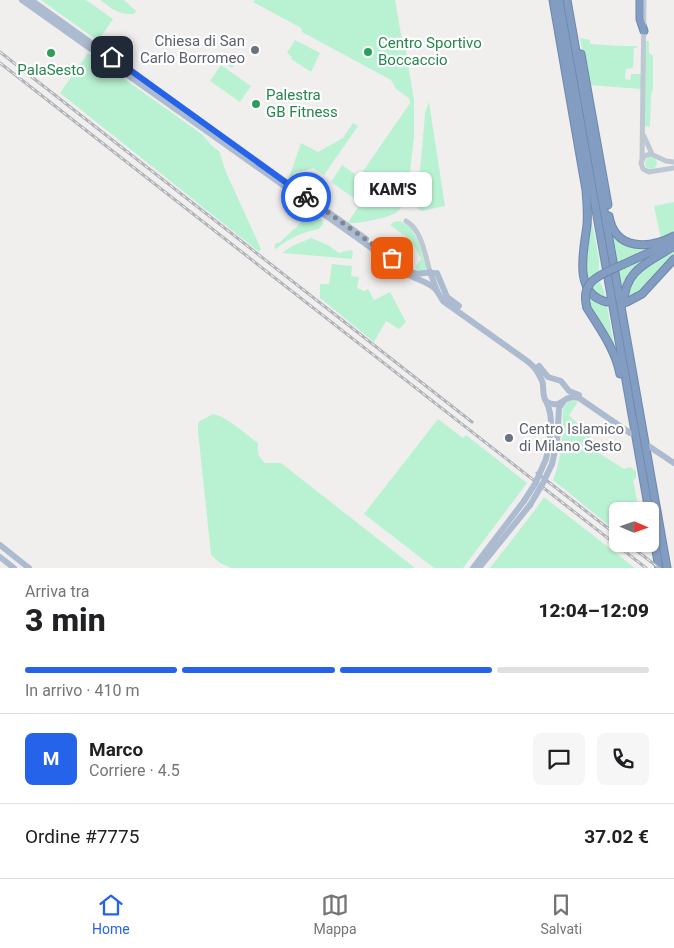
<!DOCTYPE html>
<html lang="it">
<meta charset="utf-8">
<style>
:root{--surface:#fff;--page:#f6f6f6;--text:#202124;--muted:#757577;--line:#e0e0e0;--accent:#2563eb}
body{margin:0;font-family:Roboto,sans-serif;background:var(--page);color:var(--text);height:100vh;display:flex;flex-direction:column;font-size:19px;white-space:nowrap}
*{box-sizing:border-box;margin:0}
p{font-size:16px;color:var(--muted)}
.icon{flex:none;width:28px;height:28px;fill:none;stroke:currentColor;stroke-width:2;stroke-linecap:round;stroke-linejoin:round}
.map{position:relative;height:568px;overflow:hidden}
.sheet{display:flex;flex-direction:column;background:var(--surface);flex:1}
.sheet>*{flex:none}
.needle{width:32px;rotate:92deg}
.buttons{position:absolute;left:609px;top:502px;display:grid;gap:10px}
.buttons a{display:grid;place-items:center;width:50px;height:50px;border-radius:8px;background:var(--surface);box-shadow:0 1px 4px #0004;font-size:25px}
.pin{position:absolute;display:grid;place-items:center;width:42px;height:42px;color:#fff;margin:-21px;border-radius:10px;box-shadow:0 2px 8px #0006}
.courier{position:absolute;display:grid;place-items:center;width:50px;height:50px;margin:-25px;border:4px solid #2563eb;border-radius:50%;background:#fff;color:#222;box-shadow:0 1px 6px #0007}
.bubble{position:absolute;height:35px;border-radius:8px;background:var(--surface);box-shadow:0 1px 4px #0004;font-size:16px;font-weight:800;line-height:35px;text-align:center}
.head em{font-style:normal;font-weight:800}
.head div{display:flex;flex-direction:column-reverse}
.head{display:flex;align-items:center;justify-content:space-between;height:85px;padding:0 25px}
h1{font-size:32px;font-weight:800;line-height:38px}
.bar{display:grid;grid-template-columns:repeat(4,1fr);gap:8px 5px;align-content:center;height:60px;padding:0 25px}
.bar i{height:6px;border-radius:4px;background:var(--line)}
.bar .on{background:var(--accent)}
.bar p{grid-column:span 4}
.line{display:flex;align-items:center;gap:12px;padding:0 25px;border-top:1px solid var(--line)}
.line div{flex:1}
.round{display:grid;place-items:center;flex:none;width:52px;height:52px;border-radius:8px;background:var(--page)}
.tab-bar{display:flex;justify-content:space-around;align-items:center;height:70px;border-top:1px solid var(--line);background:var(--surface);font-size:14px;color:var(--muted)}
.tab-bar a{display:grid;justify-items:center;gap:2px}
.tab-bar .on{color:var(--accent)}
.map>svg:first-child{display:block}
.green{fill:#b9f2d3}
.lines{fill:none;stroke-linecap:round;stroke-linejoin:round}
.highway-casing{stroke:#6d88ad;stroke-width:9}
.minor{stroke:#bec8d2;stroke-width:5}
.major{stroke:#acbbcf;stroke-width:6}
.highway{stroke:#829dc1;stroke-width:7}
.rail-casing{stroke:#b0b3b9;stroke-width:3}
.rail{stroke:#fff;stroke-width:1;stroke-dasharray:4;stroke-linecap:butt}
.highway-bridge-casing{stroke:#6d88ad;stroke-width:9;stroke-linecap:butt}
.major-bridge{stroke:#acbbcf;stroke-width:6}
.highway-bridge{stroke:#829dc1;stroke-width:7}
.done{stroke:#818790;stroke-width:5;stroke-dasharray:0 9}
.route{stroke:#2563eb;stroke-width:6}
.worship-dot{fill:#6b7280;stroke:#fff;stroke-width:2}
.leisure-dot{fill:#2e9e5b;stroke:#fff;stroke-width:2}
.labels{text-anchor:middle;stroke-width:4.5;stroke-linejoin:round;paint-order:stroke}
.worship-label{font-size:15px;fill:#5b616d;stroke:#fff;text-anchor:end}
.leisure-label{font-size:15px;fill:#27864d;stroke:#fff;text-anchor:start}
</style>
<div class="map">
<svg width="674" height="568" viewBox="0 0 674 568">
<rect width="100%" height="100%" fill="#f1eeee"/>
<g class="green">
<polygon points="41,0 86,0 113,19 98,41"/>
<path d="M100,0H124L136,11L134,14C118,15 113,9 100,0Z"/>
<path d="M255,0H395L401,34L405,45L414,100V137L407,199C405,204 399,211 394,214C385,218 359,224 350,223L348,222L361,203L331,182L342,165L359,177L410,103L409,98L396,89L391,80L302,32L301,28L253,2Z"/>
<polygon points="580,38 590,40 590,44 622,46 637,46 637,48 634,48 633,68 626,69 625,79 630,80 631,74 641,74 641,89 589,85"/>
<polygon points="295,40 320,53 311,72 291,59 292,57 287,53"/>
<polygon points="645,41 649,41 649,53 653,56 653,88 651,96 650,127 644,126"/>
<polygon points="88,53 203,135 211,145 219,151 226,172 261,249 259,252 60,93"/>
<polygon points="224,53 236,62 232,68 220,60"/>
<polygon points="221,65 251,86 240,102 210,81"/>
<polygon points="429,102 445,206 421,211 417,208 425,113"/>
<polygon points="353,123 358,126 324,175 313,168 294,173 292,180 289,178 301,143 318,152 343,138"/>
<circle cx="651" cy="163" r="6"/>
<polygon points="674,202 674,234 661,239 654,206"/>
<polygon points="590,211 599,260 599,280 604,291 606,299 595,293 590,288 584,268"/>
<path d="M310,212L322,220L323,224L319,229C303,232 289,238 276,249L274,247L276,243H279L294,229H295Z"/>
<path d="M400,221L410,227L418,240L426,265C426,269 425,271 421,272L415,268L421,259L411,240L390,225L392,224L393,222Z"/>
<polygon points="610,228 615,237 620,240 674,243 646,261 621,293"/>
<polygon points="311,238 328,245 339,253 351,250 353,252 352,259 282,253 292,246"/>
<polygon points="674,249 674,256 641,291 626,300 632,280 642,270"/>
<polygon points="332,264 352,266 351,276 359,277 357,288 364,291 368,289 374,300 390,292 406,322 399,329 386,321 374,342 320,298 320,284 329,284"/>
<polygon points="588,292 596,300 607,306 615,351 589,308"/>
<path d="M570,400L578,402L569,415L590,436L591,445L594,450L624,469L630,467L636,471V478L633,480L639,511H618L617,532L553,480C560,463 562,444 563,426C563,420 562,415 563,410C564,405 567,403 570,400Z"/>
<path d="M213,414C228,417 245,434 258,443C257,452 258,457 265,463H281L415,568H231L220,563L211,555L198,431V423L200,421Z"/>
<polygon points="438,419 463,438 466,435 527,483 463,568 434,568 364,514"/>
<polygon points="544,497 635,568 490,568 535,510"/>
</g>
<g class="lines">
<g class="highway-casing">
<g id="highway">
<path d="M553,0L586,190C587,202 588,213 587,225C584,250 572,294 607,302"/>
<polyline points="559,0 649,511"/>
<polyline points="567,0 667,568"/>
<polyline points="640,0 640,19 644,31"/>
<polyline points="581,54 608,205"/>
<path d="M609,216C615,251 649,249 674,236"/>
<polyline points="624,264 666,245 674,240"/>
<polyline points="627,302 642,294 674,259"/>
<path d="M624,303C624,269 650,262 674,246"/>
<path d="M587,308C600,329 615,349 620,374"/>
<polyline points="650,516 659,568"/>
</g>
</g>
<g class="minor">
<polyline points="644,136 652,154"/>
<polyline points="642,160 644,0"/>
<polyline points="674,162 666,161 651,154 644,156 641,163 643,169 649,172 674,168"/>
<path d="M406,221C422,230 425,255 430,272"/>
</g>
<g class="major">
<path d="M22,0L411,276C420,281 430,282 437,291"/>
<polyline points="31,0 366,239"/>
<path d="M408,270C420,278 424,270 434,273"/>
<path d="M430,272L437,291L443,301L523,358C529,362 536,367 539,375C541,378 543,382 543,386C544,394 542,403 553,404C564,406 564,394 579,398L630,433"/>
<polyline points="437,273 447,297 459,306"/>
<polyline points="539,366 548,377 561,381 569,391 579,395"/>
<polyline points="650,447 674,463"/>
<path d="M546,459C550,442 555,418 546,401"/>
<polyline points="552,464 557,442 559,408 563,402"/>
<polyline points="0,545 29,568"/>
<polyline points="0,557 14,568"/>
<polyline points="473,568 524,501"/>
<polyline points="479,568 530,505"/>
</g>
<use href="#highway" class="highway"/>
<g class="rail-casing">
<g id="rail">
<polyline points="0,52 472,422"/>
<polyline points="0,63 646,568"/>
<polyline points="537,473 618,536"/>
<polyline points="628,544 659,568"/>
</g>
</g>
<use href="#rail" class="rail"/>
<g class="highway-bridge-casing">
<path id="highway-bridge" d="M587,308C579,279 603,274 624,264"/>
</g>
<g class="major-bridge">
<polyline points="524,501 535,484 546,459"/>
<polyline points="530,505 543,483 552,464"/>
</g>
<use href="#highway-bridge" class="highway-bridge"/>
</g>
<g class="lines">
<polyline class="done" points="306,197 392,258"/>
<polyline class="route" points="112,57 306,197"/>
</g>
<g class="worship-dot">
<circle cx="255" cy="50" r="5"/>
<circle cx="509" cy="438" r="5"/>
</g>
<g class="leisure-dot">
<circle cx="368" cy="52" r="5"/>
<circle cx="51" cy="53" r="5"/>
<circle cx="256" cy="104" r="5"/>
</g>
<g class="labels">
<g class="worship-label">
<text x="245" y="46">Chiesa di San<tspan x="245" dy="17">Carlo Borromeo</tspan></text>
<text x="519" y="434" text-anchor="start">Centro Islamico<tspan x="519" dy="17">di Milano Sesto</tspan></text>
</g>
<g class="leisure-label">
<text x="378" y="48">Centro Sportivo<tspan x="378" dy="17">Boccaccio</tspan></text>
<text x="51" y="75" text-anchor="middle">PalaSesto</text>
<text x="266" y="100">Palestra<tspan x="266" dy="17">GB Fitness</tspan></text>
</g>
</g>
</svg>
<div class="buttons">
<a><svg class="needle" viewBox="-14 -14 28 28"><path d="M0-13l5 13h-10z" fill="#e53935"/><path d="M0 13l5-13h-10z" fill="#757577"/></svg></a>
</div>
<div class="pin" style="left:392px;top:258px;background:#ea580c"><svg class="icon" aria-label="bag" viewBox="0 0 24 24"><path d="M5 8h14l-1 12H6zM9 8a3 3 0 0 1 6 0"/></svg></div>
<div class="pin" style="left:112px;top:57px;background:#1f2937"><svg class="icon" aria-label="home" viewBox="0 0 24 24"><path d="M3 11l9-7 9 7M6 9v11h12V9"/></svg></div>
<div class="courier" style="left:306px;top:197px"><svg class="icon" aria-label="bike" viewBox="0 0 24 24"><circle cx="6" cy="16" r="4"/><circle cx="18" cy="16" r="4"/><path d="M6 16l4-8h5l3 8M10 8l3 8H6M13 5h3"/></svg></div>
<div class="bubble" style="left:354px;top:172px;width:78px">KAM'S</div>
</div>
<section class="sheet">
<div class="head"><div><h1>3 min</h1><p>Arriva tra</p></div><em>12:04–12:09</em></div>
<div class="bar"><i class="on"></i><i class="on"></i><i class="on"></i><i></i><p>In arrivo · 410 m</p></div>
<div class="line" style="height:90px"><b class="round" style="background:var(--accent);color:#fff">M</b><div><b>Marco</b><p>Corriere · 4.5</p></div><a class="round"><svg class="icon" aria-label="chat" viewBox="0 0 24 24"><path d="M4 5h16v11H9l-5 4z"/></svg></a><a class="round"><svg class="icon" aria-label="phone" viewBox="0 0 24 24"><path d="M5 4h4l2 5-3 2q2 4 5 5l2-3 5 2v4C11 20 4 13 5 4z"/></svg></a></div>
<div class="line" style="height:65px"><div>Ordine #7775</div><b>37.02 €</b></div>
</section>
<nav class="tab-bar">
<a class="on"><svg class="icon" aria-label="home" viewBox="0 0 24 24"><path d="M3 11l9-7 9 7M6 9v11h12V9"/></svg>Home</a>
<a><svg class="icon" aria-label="map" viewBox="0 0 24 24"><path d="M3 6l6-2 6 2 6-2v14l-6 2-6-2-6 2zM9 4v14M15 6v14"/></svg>Mappa</a>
<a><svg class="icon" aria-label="saved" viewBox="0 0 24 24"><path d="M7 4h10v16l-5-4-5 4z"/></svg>Salvati</a>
</nav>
